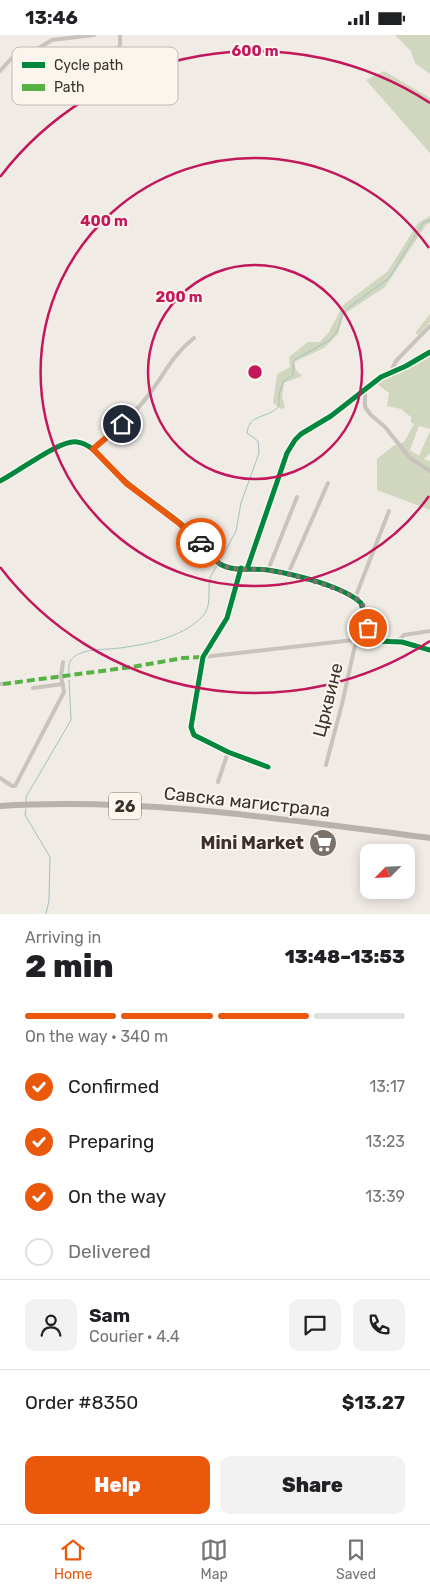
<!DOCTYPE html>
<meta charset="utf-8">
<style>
:root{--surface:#fff;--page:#f2f2f2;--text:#202124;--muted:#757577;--line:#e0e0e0;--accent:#ea580c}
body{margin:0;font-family:Rubik,sans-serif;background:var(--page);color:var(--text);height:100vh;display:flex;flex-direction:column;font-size:19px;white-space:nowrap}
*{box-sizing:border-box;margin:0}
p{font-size:16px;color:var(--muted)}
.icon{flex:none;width:28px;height:28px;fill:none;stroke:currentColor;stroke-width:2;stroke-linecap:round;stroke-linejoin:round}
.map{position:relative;height:879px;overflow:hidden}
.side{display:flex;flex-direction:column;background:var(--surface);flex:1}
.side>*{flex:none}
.needle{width:32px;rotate:246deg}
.controls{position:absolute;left:360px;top:809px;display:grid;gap:10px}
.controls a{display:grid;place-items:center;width:55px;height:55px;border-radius:10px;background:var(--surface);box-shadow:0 2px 12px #0003;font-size:25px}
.pin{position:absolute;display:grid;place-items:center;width:42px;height:42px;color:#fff;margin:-21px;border:2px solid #fff;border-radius:50%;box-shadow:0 1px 5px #0007}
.courier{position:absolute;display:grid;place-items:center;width:50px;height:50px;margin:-25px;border:4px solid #ea580c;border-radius:50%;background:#fff;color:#222;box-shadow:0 1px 6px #0007}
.overview em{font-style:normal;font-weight:800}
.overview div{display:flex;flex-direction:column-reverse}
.overview{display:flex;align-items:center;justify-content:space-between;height:85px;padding:0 25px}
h1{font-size:32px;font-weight:800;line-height:38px}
.bar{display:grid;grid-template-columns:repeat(4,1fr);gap:8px 5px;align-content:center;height:60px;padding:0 25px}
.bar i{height:6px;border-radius:4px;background:var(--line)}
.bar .selected{background:var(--accent)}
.bar p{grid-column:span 4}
.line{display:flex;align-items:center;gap:12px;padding:0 25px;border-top:1px solid var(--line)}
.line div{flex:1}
.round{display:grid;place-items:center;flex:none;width:52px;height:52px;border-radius:10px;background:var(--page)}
ol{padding:0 25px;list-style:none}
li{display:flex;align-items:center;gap:15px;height:55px}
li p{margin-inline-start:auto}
li .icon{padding:5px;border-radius:50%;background:var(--accent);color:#fff;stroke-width:4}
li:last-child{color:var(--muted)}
li i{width:28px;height:28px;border:2px solid var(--line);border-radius:50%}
.button{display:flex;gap:10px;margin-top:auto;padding:10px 25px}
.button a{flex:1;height:58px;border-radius:10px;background:var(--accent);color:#fff;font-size:20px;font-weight:800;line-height:58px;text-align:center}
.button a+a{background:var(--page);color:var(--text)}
.status{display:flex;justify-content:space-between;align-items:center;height:35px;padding:0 25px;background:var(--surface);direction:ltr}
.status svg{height:14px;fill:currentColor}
.tab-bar{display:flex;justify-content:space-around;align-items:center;height:70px;border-top:1px solid var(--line);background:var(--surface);font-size:14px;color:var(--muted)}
.tab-bar a{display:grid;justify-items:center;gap:2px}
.tab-bar .selected{color:var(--accent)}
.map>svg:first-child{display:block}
.green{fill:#d1d6bf}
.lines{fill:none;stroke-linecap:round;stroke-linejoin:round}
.stream{stroke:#a1c2c1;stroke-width:1}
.street{stroke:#c9c3be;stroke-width:4}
.secondary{stroke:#bab3ae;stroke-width:5.5}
.primary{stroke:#b8b1ad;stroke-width:6}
.quiet{stroke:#57b246;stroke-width:4;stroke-dasharray:8 4;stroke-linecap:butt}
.cycleway-casing{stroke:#fbf5ee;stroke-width:8}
.cycleway{stroke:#00873e;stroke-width:5}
.done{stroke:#7a716c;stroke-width:5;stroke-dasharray:0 9}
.route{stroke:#ea580c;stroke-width:6}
.ring{fill:none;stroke:#c2185b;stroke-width:2.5}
.labels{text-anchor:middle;stroke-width:4;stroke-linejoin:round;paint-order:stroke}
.shield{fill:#fbf5ee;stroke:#756b66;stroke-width:1}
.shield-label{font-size:16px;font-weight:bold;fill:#3b302b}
.street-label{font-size:18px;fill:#3b302b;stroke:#fbf5ee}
.poi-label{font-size:18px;font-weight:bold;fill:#3b302b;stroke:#fbf5ee;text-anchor:end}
.key{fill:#fbf5ee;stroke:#c1bab4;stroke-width:1}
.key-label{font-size:14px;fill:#3b302b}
.centre{fill:#c2185b;stroke:#fbf5ee;stroke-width:2.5}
.ring-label{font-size:15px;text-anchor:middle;font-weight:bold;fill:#c2185b;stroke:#fbf5ee;stroke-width:4;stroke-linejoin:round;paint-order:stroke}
</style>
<div class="status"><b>13:46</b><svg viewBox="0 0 49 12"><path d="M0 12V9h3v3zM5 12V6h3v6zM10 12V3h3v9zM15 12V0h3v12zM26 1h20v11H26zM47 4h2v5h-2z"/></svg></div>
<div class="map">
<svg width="430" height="879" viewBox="0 0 430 879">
<rect width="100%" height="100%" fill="#f0ebe5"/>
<g class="green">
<polygon points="395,0 430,0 430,39 415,28 411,16"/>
<polygon points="384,36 430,63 430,118 366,45"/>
<polygon points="430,181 430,188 426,190 385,252 344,279 338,299 324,313 294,327 296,335 302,341 284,348 282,362 285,372 281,374 273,368 277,339 290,332 289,322 308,307 320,307 329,297 343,270 388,236 418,188"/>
<polygon points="430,279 430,287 418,300 415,298"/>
<polygon points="430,319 430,394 419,391 410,415 419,421 430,396 430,418 424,424 430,426 430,475 377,455 377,424 393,411 404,407 414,389 411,387 411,382 401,374 387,371 389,358 377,349 378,347"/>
</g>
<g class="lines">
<g class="stream">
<path d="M220,526L236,496L241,468L259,418L258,406L247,398C249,378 268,384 279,371V359L283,347L293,340L294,325L330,305L337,296L343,278L348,273L389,243L423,188L430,185"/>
<path d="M69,638C68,632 69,625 75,621C87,613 106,615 120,613C148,609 180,603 201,583C213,572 207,555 210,543C212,538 216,533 218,529"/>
<polyline points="26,767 26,762 71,685 69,645"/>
<polyline points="26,774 25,780 50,822 49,865 46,879"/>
</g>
<g class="street">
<polyline points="113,32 120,9 120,0"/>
<polyline points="0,36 11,24 31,18 52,5 94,0"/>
<polyline points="391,336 396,326 430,291"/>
<polyline points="365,355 365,372 371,380 385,392 410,423 430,436"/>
<path d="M93,414C115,397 137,377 153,354C168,333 173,320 194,303"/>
<polyline points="241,534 227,583 203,622 191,692 194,700 228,717 268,732"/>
<polyline points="247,534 287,418 295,405 301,399 331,381 381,342 406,331 430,317"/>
<polyline points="268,535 297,462"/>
<polyline points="288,539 328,448"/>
<polyline points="355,563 389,476"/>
<polyline points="398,606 404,600 430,596"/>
<polyline points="203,622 371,603"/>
<polyline points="0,649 3,649"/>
<polyline points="33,653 63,649"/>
<polyline points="326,730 342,669 356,606"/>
<polyline points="0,743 12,751 15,751 64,657 61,641 63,627"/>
<polyline points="218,747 228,717"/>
</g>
<path class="secondary" d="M0,446C17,438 60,404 77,407C93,409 104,426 115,437C139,461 170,477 195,501C203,509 210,522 220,529C233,537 254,533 268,535C293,539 343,551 361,568L369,600L374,606L402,607L430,615"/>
<path class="primary" d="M0,771C143,762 289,785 430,803"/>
<polyline class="quiet" points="3,649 132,632 183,623 203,622"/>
<g class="cycleway-casing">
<g id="cycleway">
<path d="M0,446C17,438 60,404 77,407C93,409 104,426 115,437C139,461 170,477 195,501C203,509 210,522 220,529C233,537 254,533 268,535C293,539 343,551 361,568L369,600L374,606L402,607L430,615"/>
<polyline points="241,533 227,583 203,622 191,692 194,700 228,717 268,732"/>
<polyline points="247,534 287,418 295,405 301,399 331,381 381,342 406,331 430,317"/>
</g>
</g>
<use href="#cycleway" class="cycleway"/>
</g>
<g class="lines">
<path class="done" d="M201,508C207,515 213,525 222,530C235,537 253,533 267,535C285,537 350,555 361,567C366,574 366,585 368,593"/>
<polyline class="route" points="122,389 93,414 126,448 179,488 201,508"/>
</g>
<g class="ring">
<circle cx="255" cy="337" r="107"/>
<path d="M429 461A214 214 0 1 1 429 213"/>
<path d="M430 606A321 321 0 0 1 0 532M0 142A321 321 0 0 1 430 68"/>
</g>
<defs>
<g id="supermarket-disc" transform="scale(1.4375)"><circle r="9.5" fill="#7a716c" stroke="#fbf5ee"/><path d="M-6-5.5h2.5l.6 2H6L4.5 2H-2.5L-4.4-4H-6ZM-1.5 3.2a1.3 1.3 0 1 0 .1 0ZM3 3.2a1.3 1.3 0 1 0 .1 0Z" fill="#fff"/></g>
</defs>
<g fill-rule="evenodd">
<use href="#supermarket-disc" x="323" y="808"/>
</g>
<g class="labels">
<rect class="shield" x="109" y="757.5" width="32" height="27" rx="4"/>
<g class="shield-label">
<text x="125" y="777">26</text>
</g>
<g class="street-label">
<text transform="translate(328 665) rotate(-76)" y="6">Црквине</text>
<text transform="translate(247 767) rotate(6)" y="6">Савска магистрала</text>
</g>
<g class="poi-label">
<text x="304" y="814">Mini Market</text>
</g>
</g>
<rect x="12" y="12" width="166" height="58" rx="8" class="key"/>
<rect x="22" y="27" width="23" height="6" fill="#00873e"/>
<rect x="22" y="49" width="23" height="7" fill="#57b246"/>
<g class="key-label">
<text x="54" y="35">Cycle path</text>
<text x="54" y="57">Path</text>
</g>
<circle cx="255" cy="337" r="8" class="centre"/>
<g class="ring-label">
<text x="255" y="21">600 m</text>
<text x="104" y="191">400 m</text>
<text x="179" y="267">200 m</text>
</g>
</svg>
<div class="controls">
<a><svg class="needle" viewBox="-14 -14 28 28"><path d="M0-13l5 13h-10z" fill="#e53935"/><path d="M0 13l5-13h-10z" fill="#757577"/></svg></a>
</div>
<div class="pin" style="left:368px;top:593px;background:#ea580c"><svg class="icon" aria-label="bag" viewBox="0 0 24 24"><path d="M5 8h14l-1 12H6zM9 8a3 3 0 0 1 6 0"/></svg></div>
<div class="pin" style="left:122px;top:389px;background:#1f2937"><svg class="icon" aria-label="home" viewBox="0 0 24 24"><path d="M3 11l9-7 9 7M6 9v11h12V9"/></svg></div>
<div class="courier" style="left:201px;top:508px"><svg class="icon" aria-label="car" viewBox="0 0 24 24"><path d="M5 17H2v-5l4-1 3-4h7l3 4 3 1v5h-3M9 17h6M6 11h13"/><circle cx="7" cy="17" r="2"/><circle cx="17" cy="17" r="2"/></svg></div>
</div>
<section class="side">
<div class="overview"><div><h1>2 min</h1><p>Arriving in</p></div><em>13:48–13:53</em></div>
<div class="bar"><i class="selected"></i><i class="selected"></i><i class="selected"></i><i></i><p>On the way · 340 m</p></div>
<ol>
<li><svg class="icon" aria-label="check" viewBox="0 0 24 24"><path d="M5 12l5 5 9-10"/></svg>Confirmed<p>13:17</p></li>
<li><svg class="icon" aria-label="check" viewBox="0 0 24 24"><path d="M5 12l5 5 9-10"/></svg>Preparing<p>13:23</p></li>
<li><svg class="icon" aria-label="check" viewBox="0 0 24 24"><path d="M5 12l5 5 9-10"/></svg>On the way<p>13:39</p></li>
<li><i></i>Delivered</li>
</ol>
<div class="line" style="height:90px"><a class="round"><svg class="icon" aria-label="person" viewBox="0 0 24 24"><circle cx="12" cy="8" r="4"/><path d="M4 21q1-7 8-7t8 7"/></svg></a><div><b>Sam</b><p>Courier · 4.4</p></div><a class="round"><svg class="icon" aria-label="chat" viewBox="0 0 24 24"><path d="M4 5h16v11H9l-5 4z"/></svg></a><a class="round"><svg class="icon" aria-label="phone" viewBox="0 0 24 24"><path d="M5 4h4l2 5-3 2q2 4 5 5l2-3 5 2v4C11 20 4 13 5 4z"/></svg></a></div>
<div class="line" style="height:65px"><div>Order #8350</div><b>$13.27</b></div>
<div class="button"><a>Help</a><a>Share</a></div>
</section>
<nav class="tab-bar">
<a class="selected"><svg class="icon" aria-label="home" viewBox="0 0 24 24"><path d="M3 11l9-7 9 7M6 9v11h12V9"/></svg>Home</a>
<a><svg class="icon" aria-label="map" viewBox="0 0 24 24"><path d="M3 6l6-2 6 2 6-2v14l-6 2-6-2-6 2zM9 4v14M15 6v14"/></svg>Map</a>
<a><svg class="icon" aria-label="saved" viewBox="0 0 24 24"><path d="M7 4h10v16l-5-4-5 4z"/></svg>Saved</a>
</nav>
